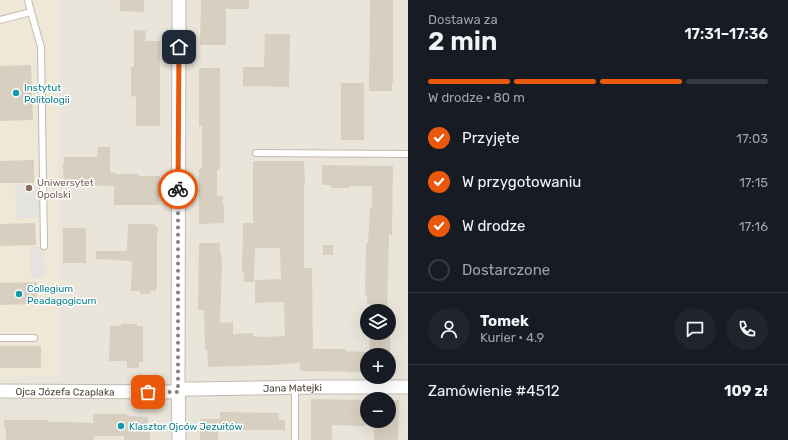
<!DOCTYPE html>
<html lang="pl">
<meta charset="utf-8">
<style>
:root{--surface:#171b24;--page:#20242c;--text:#f1f3f6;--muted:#9ea1a6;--line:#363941;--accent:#ea580c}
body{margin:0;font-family:Rubik,sans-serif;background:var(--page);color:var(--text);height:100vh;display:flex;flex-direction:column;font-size:15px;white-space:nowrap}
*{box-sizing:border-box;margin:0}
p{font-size:13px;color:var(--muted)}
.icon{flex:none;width:22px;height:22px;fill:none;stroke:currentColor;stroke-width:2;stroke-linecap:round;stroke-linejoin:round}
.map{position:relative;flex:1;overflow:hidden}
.panel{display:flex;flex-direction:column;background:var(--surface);width:380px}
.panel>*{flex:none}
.controls{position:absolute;left:360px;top:304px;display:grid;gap:8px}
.controls a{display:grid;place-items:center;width:36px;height:36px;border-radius:50%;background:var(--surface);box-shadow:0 4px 16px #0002;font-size:20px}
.pin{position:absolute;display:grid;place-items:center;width:34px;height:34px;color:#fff;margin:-17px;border-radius:8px;box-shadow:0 2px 6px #0006}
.courier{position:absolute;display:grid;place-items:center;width:40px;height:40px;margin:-20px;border:3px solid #ea580c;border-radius:50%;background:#fff;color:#222;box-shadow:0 1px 5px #0007}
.summary em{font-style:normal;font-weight:600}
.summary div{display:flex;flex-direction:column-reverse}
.summary{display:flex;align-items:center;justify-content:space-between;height:68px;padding:0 20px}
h1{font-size:26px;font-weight:600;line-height:30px}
.bar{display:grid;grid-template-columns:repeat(4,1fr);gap:6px 4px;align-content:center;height:48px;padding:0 20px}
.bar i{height:5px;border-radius:3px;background:var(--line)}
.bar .selected{background:var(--accent)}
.bar p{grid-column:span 4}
.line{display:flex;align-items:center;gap:10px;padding:0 20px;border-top:1px solid var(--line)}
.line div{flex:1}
.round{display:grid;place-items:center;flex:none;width:42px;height:42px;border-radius:21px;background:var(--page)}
ol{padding:0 20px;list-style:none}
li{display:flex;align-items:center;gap:12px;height:44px}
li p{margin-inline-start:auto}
li .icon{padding:4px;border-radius:50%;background:var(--accent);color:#fff;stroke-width:4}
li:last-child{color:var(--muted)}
li i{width:22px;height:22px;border:2px solid var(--line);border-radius:50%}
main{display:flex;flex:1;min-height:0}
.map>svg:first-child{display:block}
.residential{fill:#eae5da;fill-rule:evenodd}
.education{fill:#efe8d6}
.parking{fill:#e5e3e0}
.building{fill:#d8cfc1}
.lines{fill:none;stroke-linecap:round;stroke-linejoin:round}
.service-casing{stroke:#c2bbae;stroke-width:8}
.minor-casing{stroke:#c2bbae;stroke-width:15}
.service{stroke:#fff;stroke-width:6}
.minor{stroke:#fff;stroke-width:13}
.done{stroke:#878178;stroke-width:4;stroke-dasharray:0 7.2}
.route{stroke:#ea580c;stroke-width:5}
.culture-dot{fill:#0f9aa8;stroke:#fff;stroke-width:1.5}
.education-dot{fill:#8d6e63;stroke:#fff;stroke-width:1.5}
.labels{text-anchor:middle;stroke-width:3;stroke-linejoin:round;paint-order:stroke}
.culture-label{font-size:10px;fill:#0d838f;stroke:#fff;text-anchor:start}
.education-label{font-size:10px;fill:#785e54;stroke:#fff;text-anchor:start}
.street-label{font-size:10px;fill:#4b4439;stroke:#fff}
</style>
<main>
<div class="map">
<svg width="408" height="440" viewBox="0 0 408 440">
<rect width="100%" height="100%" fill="#f6f3ec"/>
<path class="residential" d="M0,0H408V440H0ZM367,311H389V333H367ZM367,355H389V377H367ZM367,399H389V421H367Z"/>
<polygon class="education" points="0,0 59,0 59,376 0,377"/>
<g class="parking">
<polygon points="15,185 43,185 44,218 16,218"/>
<polygon points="44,246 45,278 31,278 30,247"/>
</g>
<g class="building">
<polygon points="120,0 144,0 144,12 120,11"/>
<polygon points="201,0 249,0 249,9 226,9 226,45 200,45"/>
<polygon points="370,0 393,0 393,83 392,83 392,91 369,91"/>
<polygon points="134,30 146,31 145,41 160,41 160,126 136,126 136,96 131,97 131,67 134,67"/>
<polygon points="265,34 290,34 289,87 243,86 243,67 264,67"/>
<polygon points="31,65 33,120 0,121 0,66"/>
<polygon points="199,68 220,68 220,170 217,170 217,196 223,196 222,204 224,204 224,223 199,224 199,169 201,169 202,166 202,126 199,126"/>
<rect x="341" y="83" width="23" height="57"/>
<polygon points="98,147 110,147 110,172 115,173 115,174 139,174 139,176 160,176 159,205 114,205 114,186 64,185 63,168 63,164 64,164 64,157 97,157"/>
<polygon points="34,160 34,183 0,183 0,161"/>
<polygon points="253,161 304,161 305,185 304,185 304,268 312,268 313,349 346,349 346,351 367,352 367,372 300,371 300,363 274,365 208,367 207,350 205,350 204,310 198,310 199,243 220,243 220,253 221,253 222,263 220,323 233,322 233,334 253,333 253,336 263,337 285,336 284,302 255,303 255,280 281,279 280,248 255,248 254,282 244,282 244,273 242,273 243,223 253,223"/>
<polygon points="322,165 393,166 392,235 389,234 387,311 370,311 370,304 367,304 367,295 365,295 366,243 368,243 370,208 372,208 372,186 349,186 349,188 331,188 331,185 322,185"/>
<polygon points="35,223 36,245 0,246 0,224"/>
<polygon points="128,224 154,224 158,228 158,233 157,234 157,287 156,287 156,291 150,291 150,294 140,294 140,291 131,291 132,261 96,259 96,251 127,251"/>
<rect x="63" y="228" width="23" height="35"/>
<rect x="323" y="245" width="10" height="10"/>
<polygon points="37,282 37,304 0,305 0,283"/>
<polygon points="121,324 137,324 137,326 143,326 143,362 139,362 139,368 127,368 127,361 109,361 110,326 121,326"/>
<polygon points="370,333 390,333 390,355 369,355"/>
<rect x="0" y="346" width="41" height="22"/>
<polygon points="311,399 367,400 367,426 332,425 332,440 311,440"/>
<polygon points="389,400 399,400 398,440 374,440 374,421 389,421"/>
<polygon points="220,412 279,413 279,420 285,420 285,430 220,430 218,431 218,440 200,440 200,419 220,419"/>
<polygon points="93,414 127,414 127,416 148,417 148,430 150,430 150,440 124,440 124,436 94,436 94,440 6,440 6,430 5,430 4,420 48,420 48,422 71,422 93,423"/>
</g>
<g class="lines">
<g class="service-casing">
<g id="service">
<polyline points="31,12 41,47 44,246"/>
<polyline points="0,20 31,12 28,0"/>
<polyline points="256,153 408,154"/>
<polyline points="0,338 34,338"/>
<polyline points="295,440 295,387"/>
</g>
</g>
<g class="minor-casing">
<g id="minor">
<polyline points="179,0 178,375 179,440"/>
<path id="s1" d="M0,391L178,392L185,389H194L317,387H408"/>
</g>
</g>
<use href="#service" class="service"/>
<use href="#minor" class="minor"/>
</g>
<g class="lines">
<polyline class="done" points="148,392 178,392 178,189"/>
<polyline class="route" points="178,189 179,47"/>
</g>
<g class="culture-dot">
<circle cx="16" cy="93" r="4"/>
<circle cx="19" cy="294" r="4"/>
<circle cx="121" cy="426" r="4"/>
</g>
<circle class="education-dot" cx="29" cy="188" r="4"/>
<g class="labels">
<g class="culture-label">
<text x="24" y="91">Instytut<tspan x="24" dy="12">Politologii</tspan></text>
<text x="27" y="292">Collegium<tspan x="27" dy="12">Peadagogicum</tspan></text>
<text x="129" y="430">Klasztor Ojców Jezuitów</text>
</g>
<g class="education-label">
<text x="37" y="186">Uniwersytet<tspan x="37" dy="12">Opolski</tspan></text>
</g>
<g class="street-label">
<text dy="4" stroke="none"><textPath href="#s1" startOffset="293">Jana Matejki</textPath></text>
<text dy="4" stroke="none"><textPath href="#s1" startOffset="65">Ojca Józefa Czaplaka</textPath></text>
</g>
</g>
</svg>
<div class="controls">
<a><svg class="icon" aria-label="layers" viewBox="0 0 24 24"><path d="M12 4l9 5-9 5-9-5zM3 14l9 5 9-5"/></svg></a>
<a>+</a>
<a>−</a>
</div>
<div class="pin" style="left:148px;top:392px;background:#ea580c"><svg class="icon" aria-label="bag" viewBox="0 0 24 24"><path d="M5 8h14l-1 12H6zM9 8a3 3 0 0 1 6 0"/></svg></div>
<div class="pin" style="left:179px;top:47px;background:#1f2937"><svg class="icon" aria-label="home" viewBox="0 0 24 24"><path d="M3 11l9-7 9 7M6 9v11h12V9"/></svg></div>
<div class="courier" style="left:178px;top:189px"><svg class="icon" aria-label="bike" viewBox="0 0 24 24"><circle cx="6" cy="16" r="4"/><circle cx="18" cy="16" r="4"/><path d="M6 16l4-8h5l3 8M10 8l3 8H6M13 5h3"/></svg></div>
</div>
<section class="panel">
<div class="summary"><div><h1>2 min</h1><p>Dostawa za</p></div><em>17:31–17:36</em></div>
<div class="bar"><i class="selected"></i><i class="selected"></i><i class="selected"></i><i></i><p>W drodze · 80 m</p></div>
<ol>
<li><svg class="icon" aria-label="check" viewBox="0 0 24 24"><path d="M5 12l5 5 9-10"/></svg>Przyjęte<p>17:03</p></li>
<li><svg class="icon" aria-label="check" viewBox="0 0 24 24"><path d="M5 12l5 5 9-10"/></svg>W przygotowaniu<p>17:15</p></li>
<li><svg class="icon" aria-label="check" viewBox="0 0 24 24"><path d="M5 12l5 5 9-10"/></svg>W drodze<p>17:16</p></li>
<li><i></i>Dostarczone</li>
</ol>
<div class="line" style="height:72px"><a class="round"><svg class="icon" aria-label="person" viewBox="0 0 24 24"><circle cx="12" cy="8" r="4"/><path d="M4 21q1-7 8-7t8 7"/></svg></a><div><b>Tomek</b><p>Kurier · 4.9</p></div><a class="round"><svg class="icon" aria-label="chat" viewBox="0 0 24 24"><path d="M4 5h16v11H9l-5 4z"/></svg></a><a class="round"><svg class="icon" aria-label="phone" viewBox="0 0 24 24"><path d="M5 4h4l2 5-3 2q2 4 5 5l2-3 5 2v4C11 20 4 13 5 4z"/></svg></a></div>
<div class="line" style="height:52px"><div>Zamówienie #4512</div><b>109 zł</b></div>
</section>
</main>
